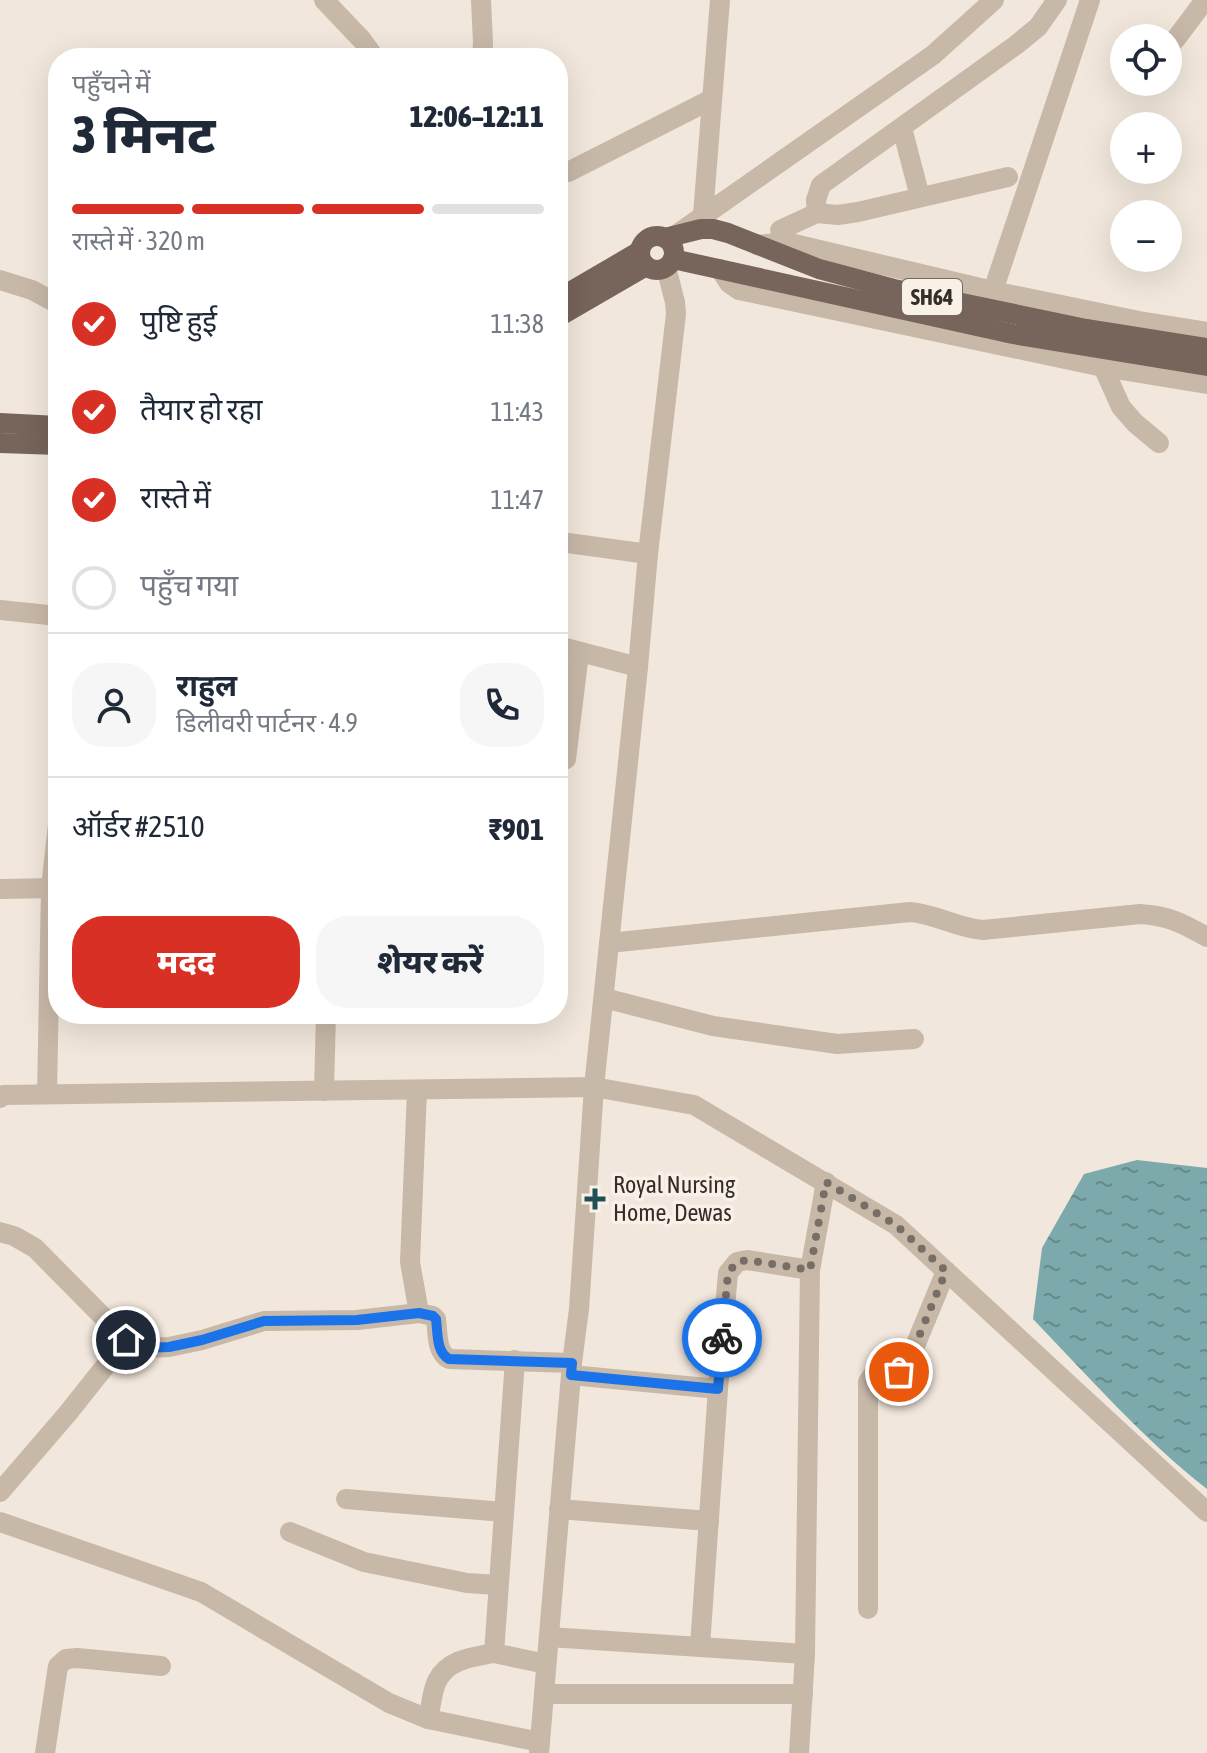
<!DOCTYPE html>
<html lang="hi">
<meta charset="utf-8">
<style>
:root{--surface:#fff;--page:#f6f6f7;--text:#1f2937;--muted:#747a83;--line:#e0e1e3;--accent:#d93025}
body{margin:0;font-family:"Asap Condensed","Noto Sans Devanagari",sans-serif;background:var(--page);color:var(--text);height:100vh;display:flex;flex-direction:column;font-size:30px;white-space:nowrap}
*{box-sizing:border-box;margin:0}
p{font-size:26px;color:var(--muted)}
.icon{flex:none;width:44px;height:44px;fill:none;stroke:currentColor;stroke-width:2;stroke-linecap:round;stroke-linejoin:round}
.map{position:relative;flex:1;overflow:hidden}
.sheet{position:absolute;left:48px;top:48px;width:520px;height:976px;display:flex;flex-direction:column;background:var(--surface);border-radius:32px;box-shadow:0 8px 32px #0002}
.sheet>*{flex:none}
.fabs{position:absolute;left:1110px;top:24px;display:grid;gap:16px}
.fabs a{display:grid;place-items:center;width:72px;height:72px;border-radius:50%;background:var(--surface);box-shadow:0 8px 32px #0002;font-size:40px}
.pin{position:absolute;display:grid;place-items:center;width:68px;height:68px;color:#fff;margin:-34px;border:4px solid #fff;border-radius:50%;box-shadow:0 2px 8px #0007}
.courier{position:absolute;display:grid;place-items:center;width:80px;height:80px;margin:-40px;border:6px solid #1a73e8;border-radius:50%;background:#fff;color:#222;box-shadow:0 2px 10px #0007}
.overview em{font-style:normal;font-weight:800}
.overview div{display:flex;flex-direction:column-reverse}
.overview{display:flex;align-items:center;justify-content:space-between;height:136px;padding:0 24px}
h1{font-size:52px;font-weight:800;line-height:60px}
.bar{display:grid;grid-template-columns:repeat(4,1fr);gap:12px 8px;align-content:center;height:96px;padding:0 24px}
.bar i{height:10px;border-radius:6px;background:var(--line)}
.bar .active{background:var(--accent)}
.bar p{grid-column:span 4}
.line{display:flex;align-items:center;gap:20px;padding:0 24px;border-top:2px solid var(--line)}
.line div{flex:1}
.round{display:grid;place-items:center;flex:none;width:84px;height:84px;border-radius:32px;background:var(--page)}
ol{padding:0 24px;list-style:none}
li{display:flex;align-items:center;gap:24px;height:88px}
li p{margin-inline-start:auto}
li .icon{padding:8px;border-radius:50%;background:var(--accent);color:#fff;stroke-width:4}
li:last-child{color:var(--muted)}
li i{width:44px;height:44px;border:4px solid var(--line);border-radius:50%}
.button{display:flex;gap:16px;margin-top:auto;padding:16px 24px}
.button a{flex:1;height:92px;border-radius:32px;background:var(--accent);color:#fff;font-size:32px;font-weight:800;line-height:92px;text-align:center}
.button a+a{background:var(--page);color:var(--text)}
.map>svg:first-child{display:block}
.water{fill:url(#water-ripples)}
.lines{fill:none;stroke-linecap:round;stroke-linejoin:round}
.minor{stroke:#c8b8a8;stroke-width:20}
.major{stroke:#77645a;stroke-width:20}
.done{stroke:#776e67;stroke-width:8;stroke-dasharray:0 14.4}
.route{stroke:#1a73e8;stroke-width:10}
.poi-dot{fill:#1f5055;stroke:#f9f1e8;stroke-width:3}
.labels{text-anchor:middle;stroke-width:7;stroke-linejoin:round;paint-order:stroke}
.shield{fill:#f9f1e8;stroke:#706862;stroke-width:2}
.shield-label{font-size:22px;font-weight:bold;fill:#352d28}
.poi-label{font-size:24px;fill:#352d28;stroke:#f9f1e8;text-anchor:start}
</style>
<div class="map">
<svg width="1207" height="1753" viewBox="0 0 1207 1753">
<defs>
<pattern id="water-ripples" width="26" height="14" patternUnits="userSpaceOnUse" patternTransform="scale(2)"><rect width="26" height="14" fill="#7ca9ac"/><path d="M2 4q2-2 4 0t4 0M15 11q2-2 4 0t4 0" fill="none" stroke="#668a8c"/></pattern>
</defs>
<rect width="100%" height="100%" fill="#f1e7dc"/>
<path class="water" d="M1137,1160L1207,1168V1489C1143,1439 1089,1377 1033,1319L1042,1248L1084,1174Z"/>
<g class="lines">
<g class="minor">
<polyline points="324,0 362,40 375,58"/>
<polyline points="481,0 483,43 482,58"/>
<polyline points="1175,40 1205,0"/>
<polyline points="902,128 920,197"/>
<polyline points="568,172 712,99"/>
<polyline points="1008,177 858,212 838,215 817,213 816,200 821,185 1016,45 1038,27 1057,0"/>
<polyline points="703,215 720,0"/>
<polyline points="780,230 817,213"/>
<polyline points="676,235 933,55 994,0"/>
<polyline points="757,245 786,242 993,291 1139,321 1207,332"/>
<polyline points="720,269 729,283 739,290 1103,367 1207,384"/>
<polyline points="0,280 32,290 58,304"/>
<polyline points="989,303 1090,0"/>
<polyline points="1100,360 1121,407 1135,423 1159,443"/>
<polyline points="558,544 568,543 648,554"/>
<polyline points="0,610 58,616"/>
<polyline points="558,646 638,667"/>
<polyline points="558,763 566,759 579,653"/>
<polyline points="0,889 58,888"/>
<path d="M609,943L910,912C936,914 957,928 983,930L1140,914C1170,916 1182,923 1207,937"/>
<polyline points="604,998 713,1026 837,1044 914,1039"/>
<polyline points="417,1090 410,1262 419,1313"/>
<polyline points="324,1091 326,1014"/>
<polyline points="47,1094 51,888 58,824"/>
<polyline points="0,1098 4,1095 594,1087 694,1105 896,1225 1207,1512"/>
<path d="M0,1232L14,1236L35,1248L126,1340L145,1348L169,1347L202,1340L264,1321L357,1320L419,1313L433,1316L436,1319C438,1333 436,1352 449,1359L572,1363"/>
<polyline points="515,1360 494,1653 546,1664"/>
<polyline points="571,1375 718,1389"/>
<polyline points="0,1492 68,1413 126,1340"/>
<polyline points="346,1499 504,1512"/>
<polyline points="559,1509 709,1521"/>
<polyline points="0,1522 201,1592 389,1703 428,1719 540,1742"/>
<polyline points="290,1532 364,1562 467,1583 498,1585"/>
<path d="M868,1609V1382L872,1376C886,1374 900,1375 908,1363L946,1271"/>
<polyline points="549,1637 805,1654"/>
<polyline points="700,1646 718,1389 728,1273 737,1262 747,1260 810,1270"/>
<polyline points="544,1694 803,1694"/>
<path d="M428,1719C431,1707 432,1691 437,1681C448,1659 473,1657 494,1653"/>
<polyline points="45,1753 58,1666 66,1659 77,1658 161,1666"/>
<polyline points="539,1753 572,1363 579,1309 594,1087 638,667 648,554 676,314 675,302 666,267"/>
<polyline points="799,1753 805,1654 810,1270 826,1182"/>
</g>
<g class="major">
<circle cx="657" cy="253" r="17"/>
<polyline points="665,238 701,229 713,229 728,233 819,269 894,289 1086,329 1207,348"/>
<polyline points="673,259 1013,334 1207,366"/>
<polyline points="558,299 640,251"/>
<polyline points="558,317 646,266"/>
<polyline points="0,423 58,426"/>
<polyline points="0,443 58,445"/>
</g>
</g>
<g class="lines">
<polyline class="done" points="722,1338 728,1273 737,1262 747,1260 810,1270 826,1182 896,1225 946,1271 908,1363 899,1372"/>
<path class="route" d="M126,1340L145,1348L169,1347L202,1340L264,1321L357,1320L419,1313L433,1316L436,1319C438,1333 436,1352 449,1359L572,1363L571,1375L718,1389L722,1338"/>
</g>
<path class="poi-dot" d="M591 1187h8v8h8v8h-8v8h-8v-8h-8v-8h8z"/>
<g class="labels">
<rect class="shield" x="902" y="279" width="60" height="36" rx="6"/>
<g class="shield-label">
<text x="932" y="305">SH64</text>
</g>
<g class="poi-label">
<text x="613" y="1193">Royal Nursing<tspan x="613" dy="28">Home, Dewas</tspan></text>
</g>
</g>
</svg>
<div class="fabs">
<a><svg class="icon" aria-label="locate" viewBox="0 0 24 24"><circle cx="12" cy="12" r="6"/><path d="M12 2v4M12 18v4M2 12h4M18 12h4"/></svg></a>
<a>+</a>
<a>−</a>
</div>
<div class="pin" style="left:899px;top:1372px;background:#ea580c"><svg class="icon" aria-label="bag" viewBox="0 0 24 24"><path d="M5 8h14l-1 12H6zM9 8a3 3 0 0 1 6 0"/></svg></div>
<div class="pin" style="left:126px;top:1340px;background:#1f2937"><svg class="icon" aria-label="home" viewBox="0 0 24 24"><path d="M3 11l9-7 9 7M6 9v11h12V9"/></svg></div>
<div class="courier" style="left:722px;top:1338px"><svg class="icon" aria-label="bike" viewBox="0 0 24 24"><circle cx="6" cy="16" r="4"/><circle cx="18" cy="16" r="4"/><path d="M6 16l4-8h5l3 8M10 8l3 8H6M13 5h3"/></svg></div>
<section class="sheet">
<div class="overview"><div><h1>3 मिनट</h1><p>पहुँचने में</p></div><em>12:06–12:11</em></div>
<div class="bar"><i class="active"></i><i class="active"></i><i class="active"></i><i></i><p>रास्ते में · 320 m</p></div>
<ol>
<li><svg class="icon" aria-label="check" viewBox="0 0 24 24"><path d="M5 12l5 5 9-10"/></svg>पुष्टि हुई<p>11:38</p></li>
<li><svg class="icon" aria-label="check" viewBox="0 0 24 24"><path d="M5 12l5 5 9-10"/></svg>तैयार हो रहा<p>11:43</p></li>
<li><svg class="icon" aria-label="check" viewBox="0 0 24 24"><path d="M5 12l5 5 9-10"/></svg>रास्ते में<p>11:47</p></li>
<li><i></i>पहुँच गया</li>
</ol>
<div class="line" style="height:144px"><a class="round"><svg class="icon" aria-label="person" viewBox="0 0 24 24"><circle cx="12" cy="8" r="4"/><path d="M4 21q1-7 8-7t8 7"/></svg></a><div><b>राहुल</b><p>डिलीवरी पार्टनर · 4.9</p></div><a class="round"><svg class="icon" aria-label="phone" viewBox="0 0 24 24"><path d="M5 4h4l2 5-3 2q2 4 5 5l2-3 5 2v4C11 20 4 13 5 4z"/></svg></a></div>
<div class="line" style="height:104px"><div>ऑर्डर #2510</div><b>₹901</b></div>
<div class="button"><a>मदद</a><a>शेयर करें</a></div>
</section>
</div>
